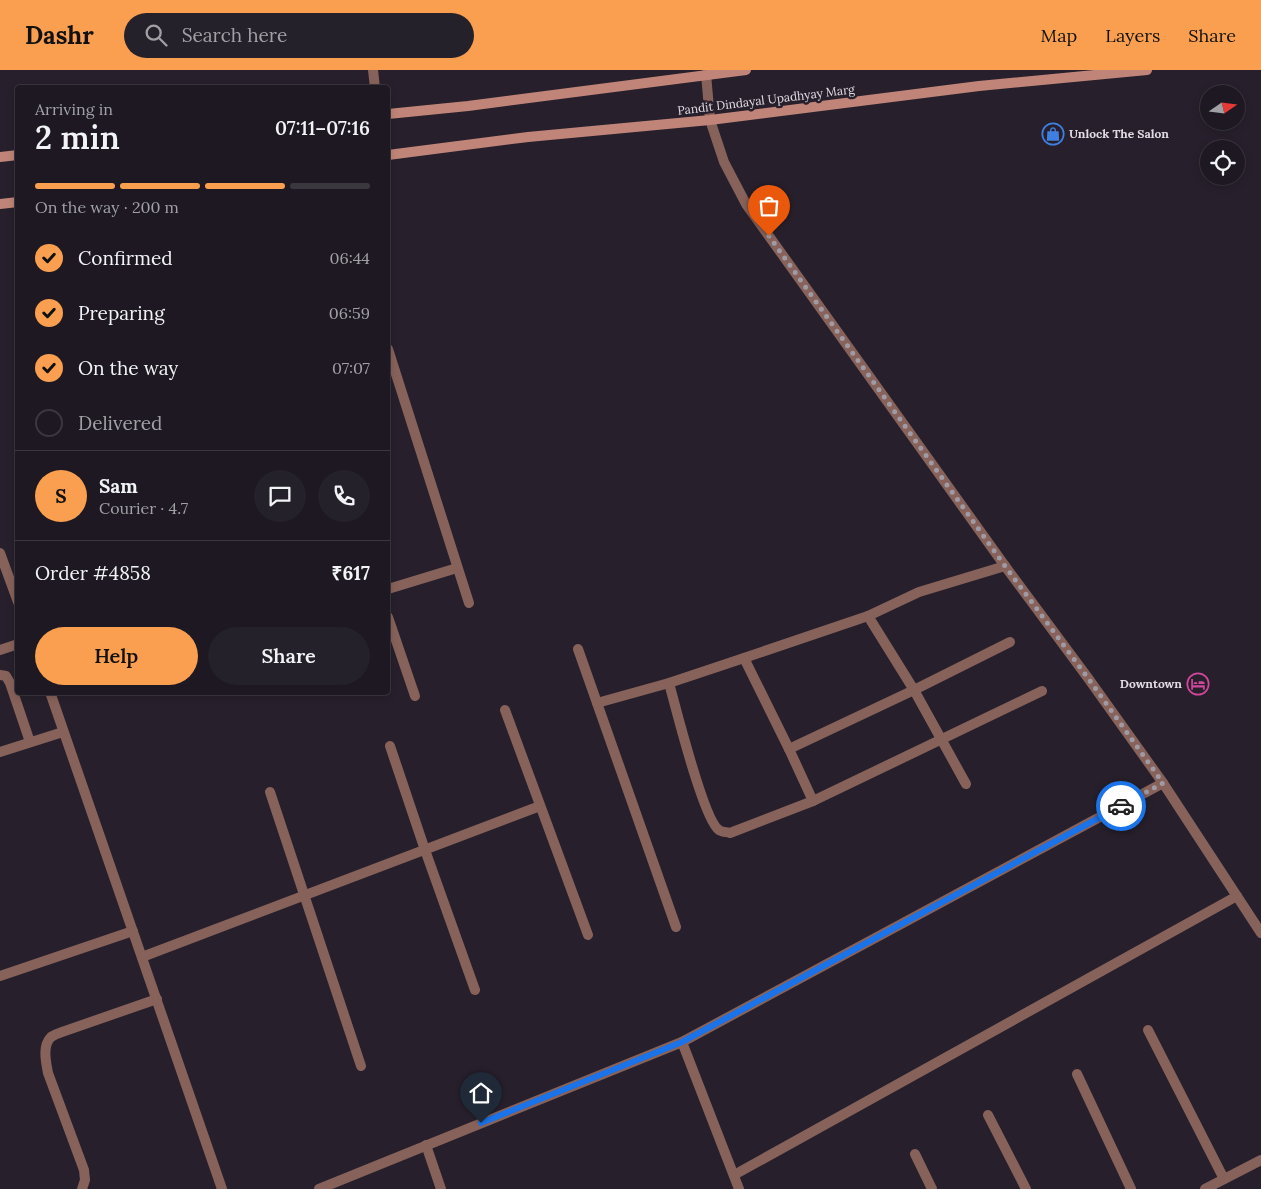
<!DOCTYPE html>
<meta charset="utf-8">
<style>
:root{--surface:#1d1821;--page:#25212a;--text:#f1f3f6;--muted:#a0a0a5;--line:#3b373f;--accent:#fa9f4f}
body{margin:0;font-family:Lora,serif;background:var(--page);color:var(--text);height:100vh;display:flex;flex-direction:column;font-size:19px;white-space:nowrap}
*{box-sizing:border-box;margin:0}
p{font-size:16px;color:var(--muted)}
.icon{flex:none;width:28px;height:28px;fill:none;stroke:currentColor;stroke-width:2;stroke-linecap:round;stroke-linejoin:round}
.map{position:relative;flex:1;overflow:hidden}
.side{position:absolute;left:15px;top:15px;width:375px;height:610px;display:flex;flex-direction:column;background:var(--surface);border-radius:5px;box-shadow:0 2px 8px #0003,0 0 0 1px var(--line)}
.side>*{flex:none}
.needle{width:32px;rotate:76deg}
.tools{position:absolute;left:1200px;top:15px;display:grid;gap:10px}
.tools a{display:grid;place-items:center;width:45px;height:45px;border-radius:50%;background:var(--surface);box-shadow:0 2px 8px #0003,0 0 0 1px var(--line);font-size:25px}
.pin{position:absolute;display:grid;place-items:center;width:42px;height:42px;color:#fff;margin:-51px -21px;border-radius:50% 50% 50% 0;rotate:-45deg;box-shadow:0 0 5px #0007}
.pin .icon{rotate:45deg}
.courier{position:absolute;display:grid;place-items:center;width:50px;height:50px;margin:-25px;border:4px solid #1a73e8;border-radius:50%;background:#fff;color:#222;box-shadow:0 1px 6px #0007}
.summary em{font-style:normal;font-weight:600}
.summary div{display:flex;flex-direction:column-reverse}
.summary{display:flex;align-items:center;justify-content:space-between;height:85px;padding:0 20px}
h1{font-size:32px;font-weight:600;line-height:38px}
.bar{display:grid;grid-template-columns:repeat(4,1fr);gap:8px 5px;align-content:center;height:60px;padding:0 20px}
.bar i{height:6px;border-radius:4px;background:var(--line)}
.bar .current{background:var(--accent)}
.bar p{grid-column:span 4}
.line{display:flex;align-items:center;gap:12px;padding:0 20px;border-top:1px solid var(--line)}
.line div{flex:1}
.round{display:grid;place-items:center;flex:none;width:52px;height:52px;border-radius:26px;background:var(--page)}
ol{padding:0 20px;list-style:none}
li{display:flex;align-items:center;gap:15px;height:55px}
li p{margin-inline-start:auto}
li .icon{padding:5px;border-radius:50%;background:var(--accent);color:#111;stroke-width:4}
li:last-child{color:var(--muted)}
li i{width:28px;height:28px;border:2px solid var(--line);border-radius:50%}
.button{display:flex;gap:10px;margin-top:auto;padding:10px 20px}
.button a{flex:1;height:58px;border-radius:30px;background:var(--accent);color:#111;font-size:20px;font-weight:600;line-height:58px;text-align:center}
.button a+a{background:var(--page);color:var(--text)}
header{display:flex;align-items:center;gap:30px;box-sizing:border-box;height:70px;padding:0 25px;background:var(--accent);color:#111}
header strong{font-size:24px}
nav{display:flex;gap:28px;margin-inline-start:auto;font-size:18px}
.search{width:350px;height:45px;background:var(--page);display:flex;align-items:center;gap:12px;box-sizing:border-box;padding:0 18px;border-radius:28px;color:var(--muted);font-size:19px}
.map>svg:first-child{display:block}
.lines{fill:none;stroke-linecap:round;stroke-linejoin:round}
.lane{stroke:#87625a;stroke-width:10}
.street{stroke:#87625a;stroke-width:10}
.secondary{stroke:#c08578;stroke-width:10}
.done{stroke:#9f9aa4;stroke-width:5;stroke-dasharray:0 9}
.route{stroke:#1a73e8;stroke-width:6}
.labels{text-anchor:middle;stroke-width:5;stroke-linejoin:round;paint-order:stroke}
.street-label{font-size:12px;fill:#e0dce4;stroke:#27202c}
.poi-label{font-size:12px;font-weight:bold;fill:#e0dce4;stroke:#27202c;text-anchor:start}
</style>
<header>
<strong>Dashr</strong>
<div class="search"><svg class="icon" aria-label="search" viewBox="0 0 24 24"><circle cx="10" cy="10" r="6"/><path d="M15 15l6 6"/></svg>Search here</div>
<nav><a>Map</a><a>Layers</a><a>Share</a></nav>
</header>
<div class="map">
<svg width="1261" height="1119" viewBox="0 0 1261 1119">
<rect width="100%" height="100%" fill="#27202c"/>
<g class="lines">
<g class="lane">
<polyline points="0,580 18,574"/>
<polyline points="426,1075 441,1119"/>
<path d="M82,1119L85,1110L84,1100L48,1003C46,992 42,976 51,967C54,965 59,963 62,962L157,929"/>
</g>
<g class="street">
<polyline points="373,0 375,18"/>
<polyline points="706,4 710,50 724,92 746,134 1005,496 1088,608 1163,713 1261,863"/>
<polyline points="388,279 469,533"/>
<polyline points="0,483 18,532"/>
<polyline points="388,519 457,498"/>
<polyline points="868,546 914,620 966,714"/>
<polyline points="388,547 415,626"/>
<polyline points="578,579 676,857"/>
<polyline points="744,588 789,679 813,731"/>
<polyline points="0,605 6,606 10,613 30,672"/>
<path d="M669,613C675,635 704,751 719,760C721,762 727,762 730,763L813,731L1042,621"/>
<polyline points="50,622 222,1119"/>
<polyline points="597,633 669,613 744,588 868,546 919,522 1005,496"/>
<polyline points="505,640 588,865"/>
<polyline points="390,676 425,780 475,920"/>
<polyline points="789,679 914,620 1010,572"/>
<polyline points="0,682 63,662"/>
<polyline points="270,722 361,996"/>
<polyline points="142,887 540,736"/>
<polyline points="0,906 133,861"/>
<polyline points="1148,960 1224,1109"/>
<polyline points="682,972 739,1119"/>
<polyline points="1077,1004 1131,1119"/>
<polyline points="988,1045 1026,1119"/>
<polyline points="915,1084 932,1119"/>
<polyline points="734,1105 1237,826"/>
<polyline points="319,1119 682,972 1163,713"/>
<polyline points="1205,1119 1261,1090"/>
</g>
<g class="secondary">
<polyline points="388,44 468,36 746,0"/>
<polyline points="388,85 528,67 710,50 979,16 1147,0"/>
<polyline points="0,87 18,85"/>
<polyline points="0,134 18,132"/>
</g>
</g>
<g class="lines">
<polyline class="done" points="769,166 1005,496 1088,608 1163,713 1121,736"/>
<polyline class="route" points="481,1053 682,972 1121,736"/>
</g>
<defs>
<g id="shop-ring" transform="scale(1.125)"><circle r="9.5" fill="#27202c" stroke="#3f7fe0" stroke-width="1.5"/><path d="M-5-2.5h2.3a2.7 3.5 0 0 1 5.4 0H5L5.5 6h-11ZM-1.5-2.5h3a1.5 2.3 0 0 0-3 0Z" fill="#3f7fe0"/></g>
<g id="hotel-ring" transform="scale(1.125)"><circle r="9.5" fill="#27202c" stroke="#d1479c" stroke-width="1.5"/><path d="M-6-4.5h1.5V1H6V5H4.5V3h-9V5H-6ZM-4 0a1.8 1.8 0 1 1 3.6 0ZM.5 0V-2.5h3Q6-2.5 6 0Z" fill="#d1479c"/></g>
</defs>
<g fill-rule="evenodd">
<use href="#shop-ring" x="1053" y="64"/>
<use href="#hotel-ring" x="1198" y="614"/>
</g>
<g class="labels">
<g class="street-label">
<text transform="translate(766 30) rotate(-7)" y="4">Pandit Dindayal Upadhyay Marg</text>
</g>
<g class="poi-label">
<text x="1069" y="68">Unlock The Salon</text>
<text x="1182" y="618" text-anchor="end">Downtown</text>
</g>
</g>
</svg>
<div class="tools">
<a><svg class="needle" viewBox="-14 -14 28 28"><path d="M0-13l5 13h-10z" fill="#e53935"/><path d="M0 13l5-13h-10z" fill="#a0a0a5"/></svg></a>
<a><svg class="icon" aria-label="locate" viewBox="0 0 24 24"><circle cx="12" cy="12" r="6"/><path d="M12 2v4M12 18v4M2 12h4M18 12h4"/></svg></a>
</div>
<div class="pin" style="left:769px;top:166px;background:#ea580c"><svg class="icon" aria-label="bag" viewBox="0 0 24 24"><path d="M5 8h14l-1 12H6zM9 8a3 3 0 0 1 6 0"/></svg></div>
<div class="pin" style="left:481px;top:1053px;background:#1f2937"><svg class="icon" aria-label="home" viewBox="0 0 24 24"><path d="M3 11l9-7 9 7M6 9v11h12V9"/></svg></div>
<div class="courier" style="left:1121px;top:736px"><svg class="icon" aria-label="car" viewBox="0 0 24 24"><path d="M5 17H2v-5l4-1 3-4h7l3 4 3 1v5h-3M9 17h6M6 11h13"/><circle cx="7" cy="17" r="2"/><circle cx="17" cy="17" r="2"/></svg></div>
<section class="side">
<div class="summary"><div><h1>2 min</h1><p>Arriving in</p></div><em>07:11–07:16</em></div>
<div class="bar"><i class="current"></i><i class="current"></i><i class="current"></i><i></i><p>On the way · 200 m</p></div>
<ol>
<li><svg class="icon" aria-label="check" viewBox="0 0 24 24"><path d="M5 12l5 5 9-10"/></svg>Confirmed<p>06:44</p></li>
<li><svg class="icon" aria-label="check" viewBox="0 0 24 24"><path d="M5 12l5 5 9-10"/></svg>Preparing<p>06:59</p></li>
<li><svg class="icon" aria-label="check" viewBox="0 0 24 24"><path d="M5 12l5 5 9-10"/></svg>On the way<p>07:07</p></li>
<li><i></i>Delivered</li>
</ol>
<div class="line" style="height:90px"><b class="round" style="background:var(--accent);color:#111">S</b><div><b>Sam</b><p>Courier · 4.7</p></div><a class="round"><svg class="icon" aria-label="chat" viewBox="0 0 24 24"><path d="M4 5h16v11H9l-5 4z"/></svg></a><a class="round"><svg class="icon" aria-label="phone" viewBox="0 0 24 24"><path d="M5 4h4l2 5-3 2q2 4 5 5l2-3 5 2v4C11 20 4 13 5 4z"/></svg></a></div>
<div class="line" style="height:65px"><div>Order #4858</div><b>₹617</b></div>
<div class="button"><a>Help</a><a>Share</a></div>
</section>
</div>
